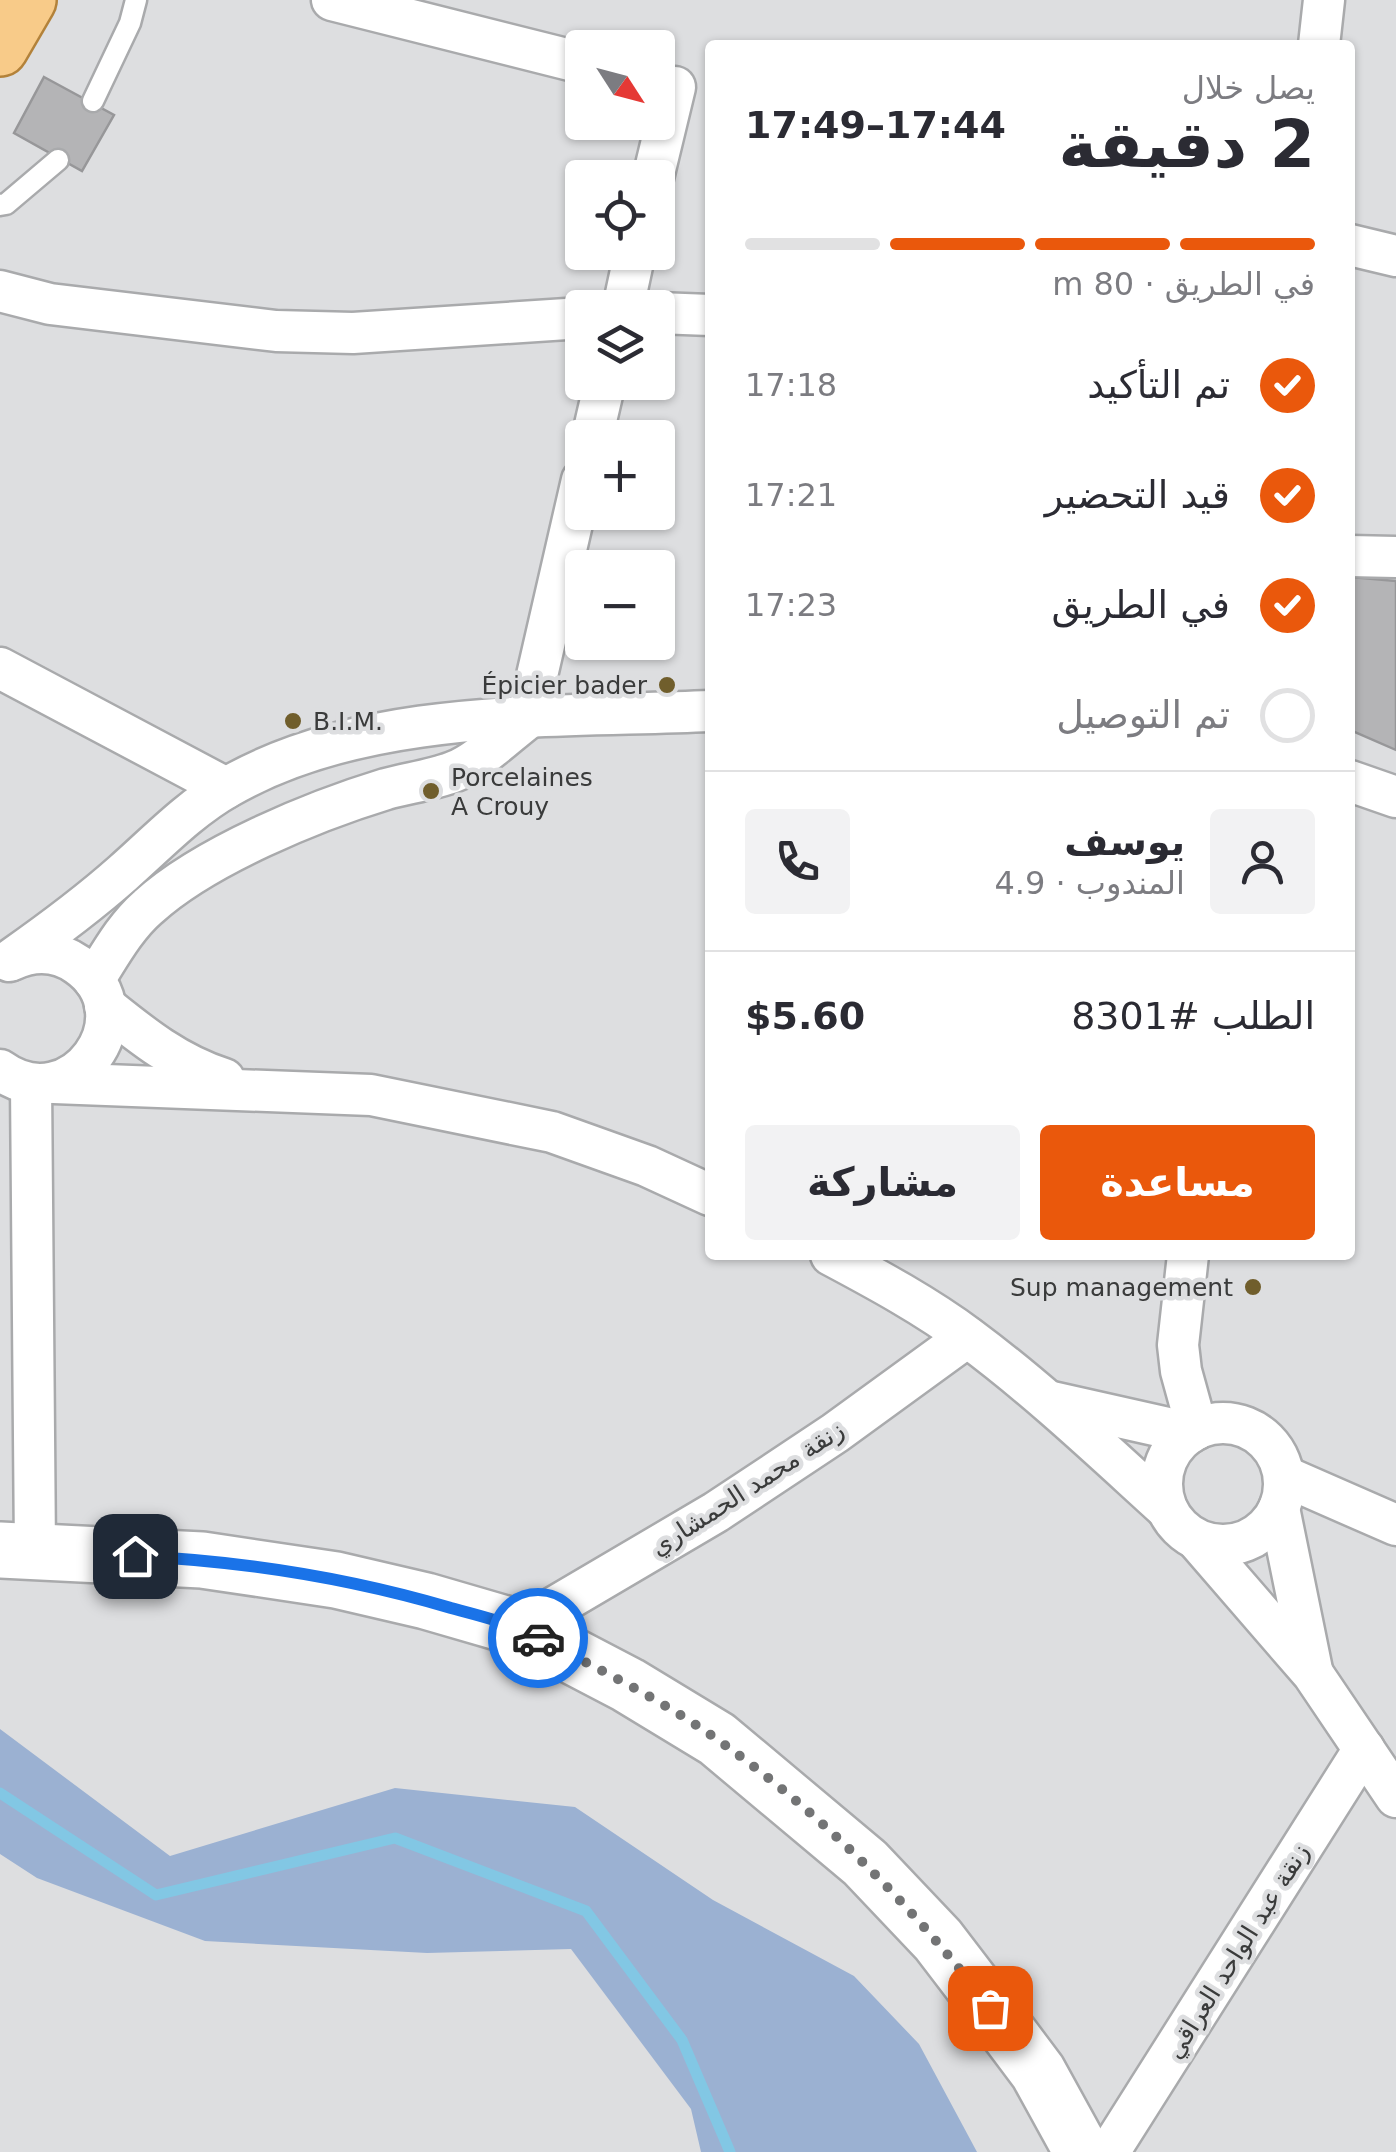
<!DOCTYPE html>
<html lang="ar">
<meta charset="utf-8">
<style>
:root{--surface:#fff;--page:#f2f2f3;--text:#2b2b33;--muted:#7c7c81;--line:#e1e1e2;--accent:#ea580c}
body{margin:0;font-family:"DejaVu Sans",Vazirmatn,sans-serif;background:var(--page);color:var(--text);direction:rtl;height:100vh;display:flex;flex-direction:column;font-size:38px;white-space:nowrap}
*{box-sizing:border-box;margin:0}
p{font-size:32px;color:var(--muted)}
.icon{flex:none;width:55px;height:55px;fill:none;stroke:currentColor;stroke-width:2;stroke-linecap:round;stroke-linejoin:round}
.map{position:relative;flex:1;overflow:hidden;direction:ltr}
.details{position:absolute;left:705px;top:40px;width:650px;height:1220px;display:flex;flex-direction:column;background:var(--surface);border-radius:10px;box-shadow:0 2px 8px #0004;direction:rtl}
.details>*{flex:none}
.needle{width:65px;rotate:126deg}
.tools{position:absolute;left:565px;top:30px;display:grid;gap:20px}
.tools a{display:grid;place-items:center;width:110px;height:110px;border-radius:10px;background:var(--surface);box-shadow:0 2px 8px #0004;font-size:50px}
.pin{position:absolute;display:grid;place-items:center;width:85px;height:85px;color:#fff;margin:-42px;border-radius:20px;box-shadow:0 5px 15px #0006}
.courier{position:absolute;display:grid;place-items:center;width:100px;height:100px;margin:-50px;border:8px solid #1a73e8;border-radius:50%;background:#fff;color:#222;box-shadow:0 2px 12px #0007}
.head em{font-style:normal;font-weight:800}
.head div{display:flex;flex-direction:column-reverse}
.head{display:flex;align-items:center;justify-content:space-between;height:170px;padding:0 40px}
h1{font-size:65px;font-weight:800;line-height:75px}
.bar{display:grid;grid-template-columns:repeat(4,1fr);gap:15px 10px;align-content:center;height:120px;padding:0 40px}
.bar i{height:12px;border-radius:8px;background:var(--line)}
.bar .current{background:var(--accent)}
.bar p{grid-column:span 4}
.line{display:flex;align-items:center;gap:25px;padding:0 40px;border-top:2px solid var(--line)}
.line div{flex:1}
.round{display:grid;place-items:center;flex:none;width:105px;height:105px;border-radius:10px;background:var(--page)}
ol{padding:0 40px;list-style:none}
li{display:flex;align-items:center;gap:30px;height:110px}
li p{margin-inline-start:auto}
li .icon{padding:10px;border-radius:50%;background:var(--accent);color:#fff;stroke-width:4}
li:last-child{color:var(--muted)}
li i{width:55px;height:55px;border:5px solid var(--line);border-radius:50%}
.primary-button{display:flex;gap:20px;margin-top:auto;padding:20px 40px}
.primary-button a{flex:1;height:115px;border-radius:10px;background:var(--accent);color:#fff;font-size:40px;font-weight:800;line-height:115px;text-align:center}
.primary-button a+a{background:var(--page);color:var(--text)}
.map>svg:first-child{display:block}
.green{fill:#9bb1d2}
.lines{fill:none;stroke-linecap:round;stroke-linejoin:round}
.stream{stroke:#82c7e4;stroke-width:11}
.building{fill:#b4b4b6;stroke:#979799;stroke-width:2.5}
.lane-casing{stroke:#a9aaac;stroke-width:25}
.street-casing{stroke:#a9aaac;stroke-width:45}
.secondary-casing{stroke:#a9aaac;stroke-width:60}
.primary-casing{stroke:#b3823a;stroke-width:60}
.lane{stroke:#fff;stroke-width:20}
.street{stroke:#fff;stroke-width:40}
.secondary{stroke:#fff;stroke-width:55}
.primary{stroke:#f8cb89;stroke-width:55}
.done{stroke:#737475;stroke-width:10;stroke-dasharray:0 18}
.route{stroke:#1a73e8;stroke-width:12}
.poi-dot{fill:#705e2c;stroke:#dddee0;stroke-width:4}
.labels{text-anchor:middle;stroke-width:9;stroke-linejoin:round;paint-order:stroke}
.poi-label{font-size:25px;fill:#3a3b3b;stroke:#dddee0;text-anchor:end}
.street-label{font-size:25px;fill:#3a3b3b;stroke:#dddee0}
</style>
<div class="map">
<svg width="1396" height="2152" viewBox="0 0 1396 2152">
<rect width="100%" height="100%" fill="#dddee0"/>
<polygon class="green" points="0,1729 170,1856 395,1788 575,1807 713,1900 854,1976 919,2044 977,2152 701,2152 691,2109 571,1949 427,1953 205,1941 37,1878 0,1854"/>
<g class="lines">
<polyline class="stream" points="0,1793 156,1895 395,1838 586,1911 682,2040 730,2152"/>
</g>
<g class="building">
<polygon points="44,77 114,115 82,171 14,133"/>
<polygon points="1350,577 1396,581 1396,750 1350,730"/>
</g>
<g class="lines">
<g class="lane-casing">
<g id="lane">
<polyline points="93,101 130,23 136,0"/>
<polyline points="0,205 6,204 58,160"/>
</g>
</g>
<g class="street-casing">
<g id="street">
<polyline points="332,0 582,63"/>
<polyline points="1319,45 1324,0"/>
<polyline points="653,178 675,87"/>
<polyline points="1350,245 1396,256"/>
<polyline points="0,291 50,304 276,331 353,333 582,318"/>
<polyline points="623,308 635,252"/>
<polyline points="658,313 710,315"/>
<polyline points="592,438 605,382"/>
<polyline points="1350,556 1396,557"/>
<polyline points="0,668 226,788"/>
<polyline points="1350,781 1396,797"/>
<path d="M9,961C49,933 87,905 123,873C157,843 189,809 228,787C367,707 554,718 710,711"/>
<path d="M94,980C110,955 125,927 148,907C204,856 314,811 386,789C408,783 432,780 453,772C476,764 506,735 527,719L582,480"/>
<path d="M105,1006C142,1036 177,1064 224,1079"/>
<path d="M0,1070C72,1122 149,1015 78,965C57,950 34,950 12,960"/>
<polyline points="54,1083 371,1095 552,1132 647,1166 710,1195"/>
<polyline points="31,1084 35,1552"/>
<path d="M831,1255C878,1280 926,1306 969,1338C1039,1390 1102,1450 1167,1509"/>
<polyline points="1188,1255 1178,1345 1181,1371 1197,1429"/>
<polyline points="1052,1402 1190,1433"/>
<circle cx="1223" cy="1484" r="61"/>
<polyline points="1284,1476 1396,1525"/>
<polyline points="1279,1508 1312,1670"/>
<polyline points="1197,1540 1313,1674 1396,1797"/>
<polyline points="519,1628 716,1512 835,1433 967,1337"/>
<polyline points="1109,2152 1364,1749"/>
</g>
</g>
<g class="secondary-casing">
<polyline id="secondary" points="0,1550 202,1560 336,1580 426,1601 519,1628 628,1685 717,1739 865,1863 938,1940 990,2008 1038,2072 1082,2152"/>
</g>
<g class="primary-casing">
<polyline id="primary" points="0,48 28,0"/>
</g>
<use href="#lane" class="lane"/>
<use href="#street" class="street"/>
<use href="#secondary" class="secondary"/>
<use href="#primary" class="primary"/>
</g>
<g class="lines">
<path class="done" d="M538,1638C599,1669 662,1700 718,1740C822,1814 913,1906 990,2008"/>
<path class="route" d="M135,1556C242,1561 349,1578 451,1608C481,1616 511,1623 538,1638"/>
</g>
<g class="poi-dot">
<circle cx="667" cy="685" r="10"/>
<circle cx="293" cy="721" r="10"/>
<circle cx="431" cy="791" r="10"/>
<circle cx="1253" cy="1287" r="10"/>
</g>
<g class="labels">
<g class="poi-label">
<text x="647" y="694">Épicier bader</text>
<text x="313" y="730" text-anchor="start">B.I.M.</text>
<text x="451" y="786" text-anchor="start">Porcelaines<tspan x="451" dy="29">A Crouy</tspan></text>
<text x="1233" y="1296">Sup management</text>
</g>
<g class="street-label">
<text transform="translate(747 1488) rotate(-33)" y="9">زنقة محمد الحمشاري</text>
<text transform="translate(1237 1951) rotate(-58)" y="9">زنقة عبد الواحد العراقي</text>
</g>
</g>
</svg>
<div class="tools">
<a><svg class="needle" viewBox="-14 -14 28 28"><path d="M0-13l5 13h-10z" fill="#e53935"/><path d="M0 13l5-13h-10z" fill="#7c7c81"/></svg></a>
<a><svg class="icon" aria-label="locate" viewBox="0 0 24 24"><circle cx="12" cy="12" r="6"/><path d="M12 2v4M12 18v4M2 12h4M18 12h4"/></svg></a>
<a><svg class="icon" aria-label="layers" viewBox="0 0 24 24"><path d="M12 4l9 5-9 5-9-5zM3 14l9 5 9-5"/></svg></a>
<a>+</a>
<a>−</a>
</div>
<div class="pin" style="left:990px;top:2008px;background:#ea580c"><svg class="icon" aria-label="bag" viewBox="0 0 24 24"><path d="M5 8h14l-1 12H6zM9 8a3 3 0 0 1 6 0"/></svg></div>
<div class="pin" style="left:135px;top:1556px;background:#1f2937"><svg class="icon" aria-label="home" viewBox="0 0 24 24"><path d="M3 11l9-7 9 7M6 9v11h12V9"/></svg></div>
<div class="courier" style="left:538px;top:1638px"><svg class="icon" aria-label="car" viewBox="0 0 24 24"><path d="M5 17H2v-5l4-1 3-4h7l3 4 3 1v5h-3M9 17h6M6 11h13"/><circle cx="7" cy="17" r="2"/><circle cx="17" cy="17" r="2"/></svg></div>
<section class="details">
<div class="head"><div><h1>2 دقيقة</h1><p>يصل خلال</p></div><em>17:44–17:49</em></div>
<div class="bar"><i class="current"></i><i class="current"></i><i class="current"></i><i></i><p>في الطريق · 80 m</p></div>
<ol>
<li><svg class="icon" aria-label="check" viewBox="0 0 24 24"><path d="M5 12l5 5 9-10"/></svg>تم التأكيد<p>17:18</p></li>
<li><svg class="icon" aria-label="check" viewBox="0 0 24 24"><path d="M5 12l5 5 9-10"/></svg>قيد التحضير<p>17:21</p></li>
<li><svg class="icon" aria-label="check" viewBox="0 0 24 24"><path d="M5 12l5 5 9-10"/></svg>في الطريق<p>17:23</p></li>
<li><i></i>تم التوصيل</li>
</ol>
<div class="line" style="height:180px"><a class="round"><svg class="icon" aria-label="person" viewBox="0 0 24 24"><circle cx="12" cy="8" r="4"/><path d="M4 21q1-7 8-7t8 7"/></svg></a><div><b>يوسف</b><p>المندوب · 4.9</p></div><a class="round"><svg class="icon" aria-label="phone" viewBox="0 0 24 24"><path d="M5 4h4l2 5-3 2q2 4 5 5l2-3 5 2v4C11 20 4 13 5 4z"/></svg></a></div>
<div class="line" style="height:130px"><div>الطلب #8301</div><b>$5.60</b></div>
<div class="primary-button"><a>مساعدة</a><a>مشاركة</a></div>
</section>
</div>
